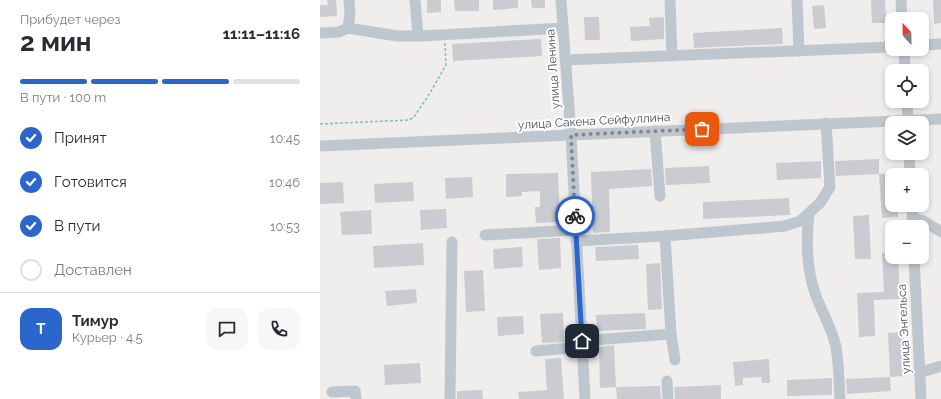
<!DOCTYPE html>
<html lang="ru">
<meta charset="utf-8">
<style>
:root{--surface:#fff;--page:#f7f7f7;--text:#2b2b33;--muted:#7c7c81;--line:#e1e1e2;--accent:#2b66cc}
body{margin:0;font-family:Raleway,sans-serif;background:var(--page);color:var(--text);height:100vh;display:flex;flex-direction:column;font-size:15px;white-space:nowrap}
*{box-sizing:border-box;margin:0}
p{font-size:13px;color:var(--muted)}
.icon{flex:none;width:22px;height:22px;fill:none;stroke:currentColor;stroke-width:2;stroke-linecap:round;stroke-linejoin:round}
.map{position:relative;flex:1;overflow:hidden}
.side{display:flex;flex-direction:column;background:var(--surface);width:320px}
.side>*{flex:none}
.needle{width:26px;rotate:338deg}
.tools{position:absolute;left:565px;top:12px;display:grid;gap:8px}
.tools a{display:grid;place-items:center;width:44px;height:44px;border-radius:8px;background:var(--surface);box-shadow:0 2px 6px #0003;font-size:20px}
.pin{position:absolute;display:grid;place-items:center;width:34px;height:34px;color:#fff;margin:-17px;border-radius:8px;box-shadow:0 2px 6px #0006}
.courier{position:absolute;display:grid;place-items:center;width:40px;height:40px;margin:-20px;border:3px solid #2b66cc;border-radius:50%;background:#fff;color:#222;box-shadow:0 1px 5px #0007}
.overview em{font-style:normal;font-weight:700}
.overview div{display:flex;flex-direction:column-reverse}
.overview{display:flex;align-items:center;justify-content:space-between;height:68px;padding:0 20px}
h1{font-size:26px;font-weight:700;line-height:30px}
.bar{display:grid;grid-template-columns:repeat(4,1fr);gap:6px 4px;align-content:center;height:48px;padding:0 20px}
.bar i{height:5px;border-radius:3px;background:var(--line)}
.bar .current{background:var(--accent)}
.bar p{grid-column:span 4}
.line{display:flex;align-items:center;gap:10px;padding:0 20px;border-top:1px solid var(--line)}
.line div{flex:1}
.round{display:grid;place-items:center;flex:none;width:42px;height:42px;border-radius:12px;background:var(--page)}
ol{padding:0 20px;list-style:none}
li{display:flex;align-items:center;gap:12px;height:44px}
li p{margin-inline-start:auto}
li .icon{padding:4px;border-radius:50%;background:var(--accent);color:#fff;stroke-width:4}
li:last-child{color:var(--muted)}
li i{width:22px;height:22px;border:2px solid var(--line);border-radius:50%}
main{display:flex;flex:1;min-height:0}
.map>svg:first-child{display:block}
.building{fill:#caccd2}
.lines{fill:none;stroke-linecap:round;stroke-linejoin:round}
.path{stroke:#7bc4a5;stroke-width:1.5;stroke-dasharray:3 2;stroke-linecap:butt}
.minor{stroke:#bfc7ce;stroke-width:11}
.done{stroke:#82868d;stroke-width:4;stroke-dasharray:0 7.2}
.route{stroke:#2b66cc;stroke-width:5}
.labels{text-anchor:middle;stroke-width:4;stroke-linejoin:round;paint-order:stroke}
.street-label{font-size:12px;fill:#474f59;stroke:#fff}
</style>
<main>
<section class="side">
<div class="overview"><div><h1>2 мин</h1><p>Прибудет через</p></div><em>11:11–11:16</em></div>
<div class="bar"><i class="current"></i><i class="current"></i><i class="current"></i><i></i><p>В пути · 100 m</p></div>
<ol>
<li><svg class="icon" aria-label="check" viewBox="0 0 24 24"><path d="M5 12l5 5 9-10"/></svg>Принят<p>10:45</p></li>
<li><svg class="icon" aria-label="check" viewBox="0 0 24 24"><path d="M5 12l5 5 9-10"/></svg>Готовится<p>10:46</p></li>
<li><svg class="icon" aria-label="check" viewBox="0 0 24 24"><path d="M5 12l5 5 9-10"/></svg>В пути<p>10:53</p></li>
<li><i></i>Доставлен</li>
</ol>
<div class="line" style="height:72px"><b class="round" style="background:var(--accent);color:#fff">Т</b><div><b>Тимур</b><p>Курьер · 4.5</p></div><a class="round"><svg class="icon" aria-label="chat" viewBox="0 0 24 24"><path d="M4 5h16v11H9l-5 4z"/></svg></a><a class="round"><svg class="icon" aria-label="phone" viewBox="0 0 24 24"><path d="M5 4h4l2 5-3 2q2 4 5 5l2-3 5 2v4C11 20 4 13 5 4z"/></svg></a></div>
</section>
<div class="map">
<svg width="621" height="399" viewBox="0 0 621 399">
<rect width="100%" height="100%" fill="#f0eded"/>
<g class="building">
<polygon points="7,0 16,0 17,16 0,17 0,5 8,5"/>
<polygon points="107,0 121,0 121,12 107,13"/>
<polygon points="134,0 159,0 159,11 135,11"/>
<polygon points="173,0 198,0 198,8 173,10"/>
<polygon points="211,0 225,0 225,8 212,8"/>
<polygon points="551,0 565,0 566,23 552,23"/>
<polygon points="613,0 621,0 621,23 614,24"/>
<polygon points="504,5 506,28 494,29 492,6"/>
<polygon points="264,17 279,17 280,40 265,40"/>
<polygon points="344,17 344,39 311,41 310,27 330,26 329,18"/>
<polygon points="462,28 463,44 374,48 373,33"/>
<polygon points="221,39 222,56 133,61 132,44"/>
<polygon points="559,159 559,174 516,176 515,161"/>
<polygon points="501,161 501,178 457,180 456,163"/>
<polygon points="389,166 390,183 346,185 345,168"/>
<polygon points="331,169 332,186 289,189 290,232 273,233 271,172"/>
<polygon points="238,173 240,222 216,223 215,207 220,207 220,191 202,192 202,196 186,197 186,174"/>
<polygon points="572,173 572,205 577,205 578,217 562,218 559,174"/>
<polygon points="152,177 153,197 126,199 125,178"/>
<polygon points="23,182 24,203 0,204 0,183"/>
<polygon points="93,182 94,201 55,203 54,184"/>
<polygon points="469,198 470,215 383,219 383,202"/>
<polygon points="126,209 127,228 101,230 100,210"/>
<polygon points="51,210 52,234 22,235 20,212"/>
<polygon points="549,215 551,259 535,259 533,216"/>
<polygon points="240,238 241,268 219,270 217,239"/>
<polygon points="103,243 104,265 54,268 53,246"/>
<polygon points="318,245 319,259 276,261 275,247"/>
<polygon points="202,247 203,267 174,269 173,249"/>
<polygon points="572,252 572,257 578,257 580,299 554,300 555,336 539,337 537,293 564,292 562,253"/>
<polygon points="340,263 342,309 328,310 326,264"/>
<polygon points="163,270 165,311 146,312 144,271"/>
<polygon points="96,289 97,303 67,306 65,291"/>
<polygon points="243,313 244,342 222,343 220,314"/>
<polygon points="325,313 326,329 277,331 276,315"/>
<polygon points="203,316 204,334 178,336 177,317"/>
<polygon points="583,332 585,376 570,377 568,333"/>
<polygon points="294,345 296,387 280,388 279,347"/>
<polygon points="241,358 244,399 199,399 198,392 227,390 225,359"/>
<polygon points="449,359 450,383 442,383 441,377 423,378 423,385 415,386 413,362"/>
<polygon points="100,363 101,383 65,385 64,365"/>
<polygon points="570,377 571,391 527,394 526,379"/>
<polygon points="512,378 512,395 467,396 467,380"/>
<polygon points="401,385 401,399 355,399 354,387"/>
<polygon points="340,386 341,399 297,399 296,387"/>
<polygon points="162,390 163,399 137,399 137,391"/>
</g>
<g class="lines">
<polyline class="path" points="0,124 89,120 94,117 110,93 126,65 125,43"/>
<g class="minor">
<polyline points="95,0 98,36"/>
<polyline points="241,0 251,135 265,399"/>
<polyline points="350,0 352,56"/>
<polyline points="477,0 479,51"/>
<polyline points="581,0 582,19"/>
<polyline points="28,28 77,36 102,36 243,28"/>
<polyline points="0,33 19,32 28,28 30,13 29,0"/>
<polyline points="602,45 621,44"/>
<polyline points="584,49 585,71"/>
<polyline points="245,60 572,47"/>
<polyline points="587,101 588,123"/>
<polyline points="335,131 340,196"/>
<polyline points="0,146 621,119"/>
<polyline points="589,153 590,175"/>
<polyline points="592,205 593,227"/>
<path d="M489,213C486,240 486,267 495,293C501,311 512,327 516,347C519,364 519,382 520,399"/>
<polyline points="592,218 604,221 621,232"/>
<polyline points="165,235 256,230"/>
<polyline points="345,236 351,334 355,360"/>
<polyline points="256,241 345,236 443,228 465,226 480,221 500,203 510,187 506,123"/>
<polyline points="594,257 601,399"/>
<polyline points="261,341 351,334"/>
<polyline points="216,351 262,347"/>
<polyline points="599,373 621,366"/>
<polyline points="347,381 348,399"/>
<polyline points="12,392 35,391 36,399"/>
<polyline points="130,399 132,242"/>
</g>
</g>
<g class="lines">
<polyline class="done" points="255,216 251,135 382,129"/>
<polyline class="route" points="255,216 262,341"/>
</g>
<g class="labels">
<g class="street-label">
<text transform="translate(233 69) rotate(-94)" y="4">улица Ленина</text>
<text transform="translate(274 121) rotate(-3)" y="4">улица Сакена Сейфуллина</text>
<text transform="translate(584 329) rotate(-93)" y="4">улица Энгельса</text>
</g>
</g>
</svg>
<div class="tools">
<a><svg class="needle" viewBox="-14 -14 28 28"><path d="M0-13l5 13h-10z" fill="#e53935"/><path d="M0 13l5-13h-10z" fill="#7c7c81"/></svg></a>
<a><svg class="icon" aria-label="locate" viewBox="0 0 24 24"><circle cx="12" cy="12" r="6"/><path d="M12 2v4M12 18v4M2 12h4M18 12h4"/></svg></a>
<a><svg class="icon" aria-label="layers" viewBox="0 0 24 24"><path d="M12 4l9 5-9 5-9-5zM3 14l9 5 9-5"/></svg></a>
<a>+</a>
<a>−</a>
</div>
<div class="pin" style="left:382px;top:129px;background:#ea580c"><svg class="icon" aria-label="bag" viewBox="0 0 24 24"><path d="M5 8h14l-1 12H6zM9 8a3 3 0 0 1 6 0"/></svg></div>
<div class="pin" style="left:262px;top:341px;background:#1f2937"><svg class="icon" aria-label="home" viewBox="0 0 24 24"><path d="M3 11l9-7 9 7M6 9v11h12V9"/></svg></div>
<div class="courier" style="left:255px;top:216px"><svg class="icon" aria-label="bike" viewBox="0 0 24 24"><circle cx="6" cy="16" r="4"/><circle cx="18" cy="16" r="4"/><path d="M6 16l4-8h5l3 8M10 8l3 8H6M13 5h3"/></svg></div>
</div>
</main>
